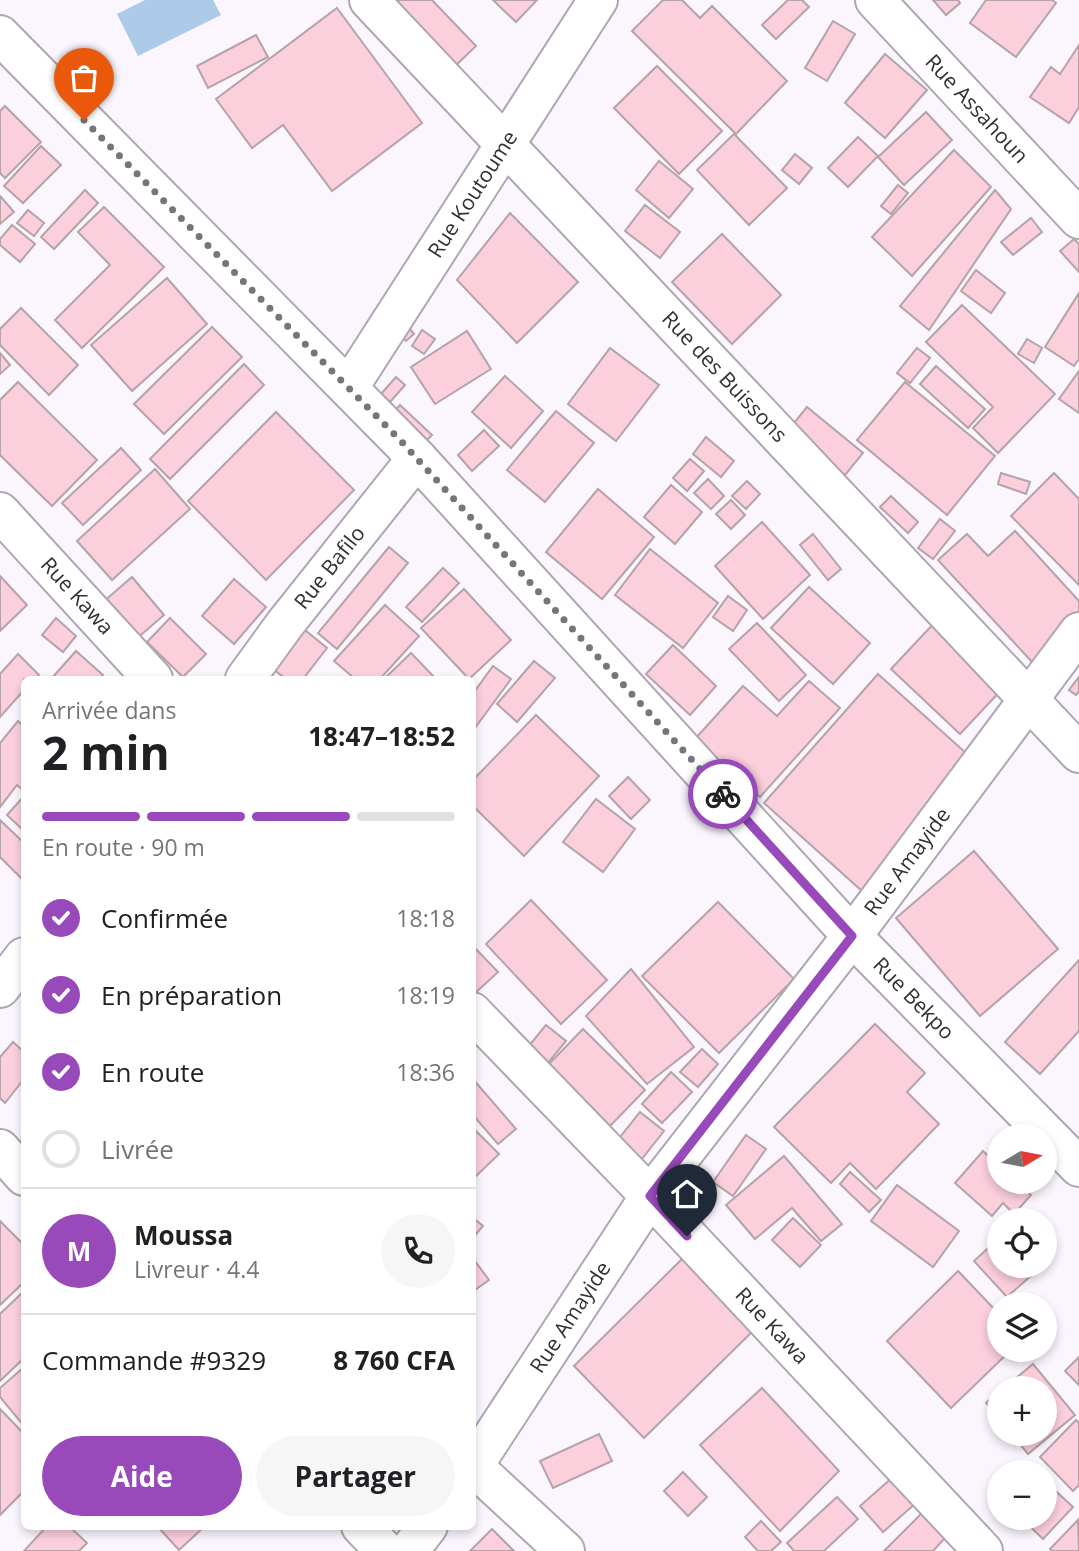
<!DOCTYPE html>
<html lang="fr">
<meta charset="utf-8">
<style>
:root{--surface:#fff;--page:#f6f6f6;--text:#202124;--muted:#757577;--line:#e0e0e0;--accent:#984abb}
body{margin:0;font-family:"Open Sans",sans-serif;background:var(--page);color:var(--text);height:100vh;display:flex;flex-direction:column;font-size:26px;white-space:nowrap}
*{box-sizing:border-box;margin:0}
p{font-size:23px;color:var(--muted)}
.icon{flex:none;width:38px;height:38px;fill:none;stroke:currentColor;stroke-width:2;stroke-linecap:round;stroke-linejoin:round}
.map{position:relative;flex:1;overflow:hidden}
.side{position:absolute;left:21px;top:676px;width:455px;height:854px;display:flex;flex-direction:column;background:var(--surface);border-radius:10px;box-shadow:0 4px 10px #0003}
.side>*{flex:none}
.needle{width:46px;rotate:80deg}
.controls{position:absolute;left:987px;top:1124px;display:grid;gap:14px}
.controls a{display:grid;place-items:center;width:70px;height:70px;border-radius:50%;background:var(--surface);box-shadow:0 4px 10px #0003;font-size:35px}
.pin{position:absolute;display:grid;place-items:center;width:60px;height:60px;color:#fff;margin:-72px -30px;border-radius:50% 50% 50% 0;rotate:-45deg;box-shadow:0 0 7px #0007}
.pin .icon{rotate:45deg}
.courier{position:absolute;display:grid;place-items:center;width:70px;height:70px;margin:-35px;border:5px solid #984abb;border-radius:50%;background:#fff;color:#222;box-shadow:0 2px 9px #0007}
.head em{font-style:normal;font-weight:700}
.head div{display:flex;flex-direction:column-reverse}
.head{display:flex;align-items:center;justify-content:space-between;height:119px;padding:0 21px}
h1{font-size:46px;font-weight:700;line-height:52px}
.bar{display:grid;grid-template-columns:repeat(4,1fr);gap:10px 7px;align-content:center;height:84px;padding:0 21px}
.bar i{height:9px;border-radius:5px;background:var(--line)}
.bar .selected{background:var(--accent)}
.bar p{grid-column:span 4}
.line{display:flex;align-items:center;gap:18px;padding:0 21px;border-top:2px solid var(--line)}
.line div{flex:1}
.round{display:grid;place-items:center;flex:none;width:74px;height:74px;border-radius:37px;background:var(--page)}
ol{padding:0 21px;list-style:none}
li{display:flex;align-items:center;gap:21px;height:77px}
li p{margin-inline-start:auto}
li .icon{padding:7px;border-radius:50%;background:var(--accent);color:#fff;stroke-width:4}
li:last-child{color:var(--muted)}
li i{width:38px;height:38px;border:4px solid var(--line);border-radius:50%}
.primary-button{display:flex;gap:14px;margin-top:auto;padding:14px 21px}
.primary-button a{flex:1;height:80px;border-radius:42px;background:var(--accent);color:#fff;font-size:28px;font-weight:700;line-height:80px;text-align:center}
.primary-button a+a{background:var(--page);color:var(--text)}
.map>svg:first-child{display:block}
.water{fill:#aecae9}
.building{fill:#fccfdd;stroke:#b4a3a8;stroke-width:2}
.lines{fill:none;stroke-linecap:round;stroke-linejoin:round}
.minor-casing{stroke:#aea6b3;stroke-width:42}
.minor{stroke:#fff;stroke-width:38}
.done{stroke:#79747b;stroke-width:7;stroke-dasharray:0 12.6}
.route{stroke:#984abb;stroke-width:9}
.labels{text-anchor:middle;stroke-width:7;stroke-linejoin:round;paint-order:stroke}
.street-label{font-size:21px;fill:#332f35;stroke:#fff}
</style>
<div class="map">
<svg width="1079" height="1551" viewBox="0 0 1079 1551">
<rect width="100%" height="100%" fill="#fbf5fe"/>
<polygon class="water" points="145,0 213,0 221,15 138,56 117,14"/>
<g class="building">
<polygon points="384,0 432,0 476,46 450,71"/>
<polygon points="493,0 537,0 516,22"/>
<polygon points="663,0 682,0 700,18 712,6 787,81 736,134 632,31"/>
<polygon points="788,0 802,0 809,7 776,39 762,25"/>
<polygon points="933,0 958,0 960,3 946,15"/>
<polygon points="986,0 1052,0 1056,3 1016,57 970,23"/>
<polygon points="337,8 422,123 332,191 283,125 252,148 216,99"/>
<polygon points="833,21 855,34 827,81 805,68"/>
<polygon points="256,35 268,57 208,88 197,66"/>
<polygon points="1079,45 1079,107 1069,123 1030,97 1051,67 1060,74"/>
<polygon points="885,54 927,90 885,138 845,103"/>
<polygon points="657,66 722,131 679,174 614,108"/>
<polygon points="5,106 41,142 5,178 0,173 0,111"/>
<polygon points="926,112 952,140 904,185 878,157"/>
<polygon points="734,134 787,188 749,225 697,170"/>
<polygon points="858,137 878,156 848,187 828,168"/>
<polygon points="41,146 61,165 23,203 4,186"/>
<polygon points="954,150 991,187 912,276 872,237"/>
<polygon points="795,154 812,168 799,184 782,170"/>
<polygon points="659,161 693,189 669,218 636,190"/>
<polygon points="898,185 908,193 891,214 881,206"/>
<polygon points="85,190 98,203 54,249 41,237"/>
<polygon points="995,190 1011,209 929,330 900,306"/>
<polygon points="0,196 14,212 0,224"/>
<polygon points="645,205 680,232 660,258 625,231"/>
<polygon points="104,207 164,267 82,348 55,320 110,265 78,232"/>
<polygon points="28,210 44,223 34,236 17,223"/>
<polygon points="510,213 578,282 517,343 457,280"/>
<polygon points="1031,218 1042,232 1013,255 1001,242"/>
<polygon points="12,225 35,244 20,262 0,245 0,239"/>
<polygon points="722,234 781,295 732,344 672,282"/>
<polygon points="1074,239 1079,244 1079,272 1060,251"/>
<polygon points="976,270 1005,293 991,313 961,291"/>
<polygon points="167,278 207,324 132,391 91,345"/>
<polygon points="1079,293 1079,359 1074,366 1045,347"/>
<polygon points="962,305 1055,394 998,453 973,428 993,407 926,342"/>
<polygon points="21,308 78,365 49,395 0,345 0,329"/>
<polygon points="404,322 414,334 406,341 395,331"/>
<polygon points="212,327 242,357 164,434 134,404"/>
<polygon points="422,330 435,339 424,354 412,346"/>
<polygon points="467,331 491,369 435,404 411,367"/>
<polygon points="1027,339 1042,348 1034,363 1018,354"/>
<polygon points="610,348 659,385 616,441 568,404"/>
<polygon points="917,348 930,358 910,383 897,373"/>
<polygon points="0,353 10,365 0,374"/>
<polygon points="244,364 264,385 170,479 150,459"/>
<polygon points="936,366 985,409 968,428 920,384"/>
<polygon points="1079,371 1079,413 1059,399"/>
<polygon points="505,376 543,411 511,448 472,412"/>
<polygon points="396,377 405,385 390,402 381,394"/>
<polygon points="18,382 97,460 52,506 0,455 0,400"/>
<polygon points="905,382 995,456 947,515 857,440"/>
<polygon points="400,405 432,435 420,447 389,417"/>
<polygon points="807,407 863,453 845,475 789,429"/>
<polygon points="556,411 594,443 545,502 507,470"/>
<polygon points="276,412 354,490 266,580 188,501"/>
<polygon points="484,430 499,446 472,471 458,455"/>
<polygon points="706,437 734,461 721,477 693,454"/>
<polygon points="121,448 141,470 83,525 62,503"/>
<polygon points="690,459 704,471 687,491 673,478"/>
<polygon points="155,469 190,509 112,580 77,541"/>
<polygon points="1001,473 1030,482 1026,494 998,484"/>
<polygon points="1054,473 1079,499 1079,585 1011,516"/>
<polygon points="708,479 724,496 711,509 694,493"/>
<polygon points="747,481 760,494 746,509 732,496"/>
<polygon points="671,485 702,512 675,544 644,517"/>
<polygon points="598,489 654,537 602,599 546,552"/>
<polygon points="891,496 918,522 908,533 880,507"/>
<polygon points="731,500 745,515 731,529 716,514"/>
<polygon points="940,519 955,531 933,559 918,548"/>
<polygon points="762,522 810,575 763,619 715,566"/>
<polygon points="1015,531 1079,601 1079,618 1032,662 938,560 967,534 988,556"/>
<polygon points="813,534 841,569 828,580 800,545"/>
<polygon points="389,547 408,563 337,649 318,633"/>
<polygon points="650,549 718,603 683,648 615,595"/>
<polygon points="443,568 459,583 422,622 406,607"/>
<polygon points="0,576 27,605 0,631"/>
<polygon points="132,577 164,615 127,647 95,609"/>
<polygon points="234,579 266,607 234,644 202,616"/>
<polygon points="809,587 870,643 833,684 771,628"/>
<polygon points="464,589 511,640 469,679 421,628"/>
<polygon points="728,596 747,610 733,631 713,617"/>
<polygon points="385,605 419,636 380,679 355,679 334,661"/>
<polygon points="56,618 76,636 63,652 42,635"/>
<polygon points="170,618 206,654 183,677 147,642"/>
<polygon points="937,620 1006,685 960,734 891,669"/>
<polygon points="757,623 806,675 779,701 729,649"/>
<polygon points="300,626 327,648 303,679 286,679 269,666"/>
<polygon points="673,645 716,686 690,715 646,674"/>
<polygon points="76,651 103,675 99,679 51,679"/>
<polygon points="411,653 436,679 384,679"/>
<polygon points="18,654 39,675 35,679 24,679 24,690 0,717 0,674"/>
<polygon points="534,661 555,678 517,722 497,704"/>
<polygon points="493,666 511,679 472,732 472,695"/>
<polygon points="878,674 976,762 862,891 764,803"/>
<polygon points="1079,677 1079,691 1076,695 1069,690"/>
<polygon points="809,681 840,708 760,797 695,739 743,686 777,716"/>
<polygon points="536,715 599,776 524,856 472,805 472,781"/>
<polygon points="18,721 24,727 24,791 17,785 0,807 0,743"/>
<polygon points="628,777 650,800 631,819 609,796"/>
<polygon points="24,796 24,831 7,815"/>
<polygon points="596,799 635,829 603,872 563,842"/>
<polygon points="0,820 24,843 24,881 0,857"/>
<polygon points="974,851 1058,949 980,1016 896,918"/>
<polygon points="531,900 607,980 561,1024 486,944"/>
<polygon points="718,902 794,979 719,1053 642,976"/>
<polygon points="472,945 498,972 472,996"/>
<polygon points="1079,960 1079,1031 1040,1074 1005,1042"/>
<polygon points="631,969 694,1047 647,1084 586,1016"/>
<polygon points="875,1024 925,1073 907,1092 939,1124 876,1189 850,1163 831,1183 774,1127"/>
<polygon points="546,1025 566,1041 543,1069 523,1053"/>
<polygon points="583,1029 645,1090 610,1126 549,1064"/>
<polygon points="13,1042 24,1052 24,1079 5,1103 0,1098 0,1057"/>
<polygon points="702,1049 718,1064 698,1087 680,1072"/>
<polygon points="671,1072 692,1092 662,1123 642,1104"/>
<polygon points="472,1078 516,1129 498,1144 472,1114"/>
<polygon points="640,1112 664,1131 641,1160 617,1141"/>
<polygon points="472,1127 499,1154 472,1180"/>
<polygon points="746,1135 766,1149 733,1196 713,1182"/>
<polygon points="983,1151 999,1166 999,1181 1017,1181 1031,1195 1014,1214 1003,1203 992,1216 955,1183"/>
<polygon points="784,1156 842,1224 821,1241 792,1208 755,1239 726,1205"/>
<polygon points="850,1172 881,1200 869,1212 840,1184"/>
<polygon points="897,1185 959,1231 933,1267 871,1221"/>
<polygon points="472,1217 483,1226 472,1239"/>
<polygon points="793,1218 821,1245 800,1267 772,1240"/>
<polygon points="0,1221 24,1245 24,1282 0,1305"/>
<polygon points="999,1238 999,1265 1026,1265 1033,1274 1007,1297 974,1261"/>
<polygon points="685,1256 756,1328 644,1438 574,1366"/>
<polygon points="472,1257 489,1280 472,1292"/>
<polygon points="958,1271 999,1314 999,1349 1012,1349 951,1408 887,1341"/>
<polygon points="24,1291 24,1358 0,1381 0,1314"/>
<polygon points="1079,1357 1079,1385 1065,1371"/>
<polygon points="1033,1364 1075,1415 1028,1454 1011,1433 1045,1433 1045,1388 1004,1388"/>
<polygon points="24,1367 24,1426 0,1397 0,1388"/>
<polygon points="762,1388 839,1471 780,1531 700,1445"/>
<polygon points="999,1392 999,1419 986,1403"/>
<polygon points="0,1409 24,1434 24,1491 0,1515"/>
<polygon points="1076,1420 1079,1423 1079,1485 1073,1491 1040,1457"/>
<polygon points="599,1434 612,1461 553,1488 540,1461"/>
<polygon points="683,1472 707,1497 688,1516 664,1491"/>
<polygon points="893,1477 916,1503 883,1532 860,1506"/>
<polygon points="1045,1481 1073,1507 1043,1539 1020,1517 1045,1517"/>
<polygon points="837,1497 858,1519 824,1551 794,1551 787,1543"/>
<polygon points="922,1513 946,1537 933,1551 884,1551"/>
<polygon points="1078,1520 1079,1551 1052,1551 1050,1549"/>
<polygon points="761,1521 781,1542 771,1551 758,1551 745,1537"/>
<polygon points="47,1526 69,1526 87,1543 79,1551 24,1551"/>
<polygon points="157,1526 205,1526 179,1550"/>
<polygon points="492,1529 514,1551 470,1551"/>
</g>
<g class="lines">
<g class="minor-casing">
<g id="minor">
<path id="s1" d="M369,0L1079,753"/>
<path id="s2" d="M875,0L1079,219"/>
<path id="s3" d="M0,35L417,458L852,936L1079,1167"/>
<path id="s4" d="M349,387L598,0"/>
<path id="s5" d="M0,512L153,679"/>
<path id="s6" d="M245,679L285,624L417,458"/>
<polyline points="0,988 24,957"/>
<path id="s7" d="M472,1012L650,1196L983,1551"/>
<polyline points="0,1149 24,1176"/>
<polyline points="474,1467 565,1551"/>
<path id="s8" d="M472,1468L650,1196L852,936L1079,632"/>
<polyline points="361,1526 385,1551"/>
<polyline points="409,1551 428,1526"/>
</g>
</g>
<use href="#minor" class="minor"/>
</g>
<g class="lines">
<polyline class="done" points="84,120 400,440 723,794"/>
<polyline class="route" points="687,1236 650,1196 852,936 723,794"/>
</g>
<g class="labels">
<g class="street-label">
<text dy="7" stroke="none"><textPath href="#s2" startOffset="149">Rue Assahoun</textPath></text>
<text dy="7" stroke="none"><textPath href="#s4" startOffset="229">Rue Koutoume</textPath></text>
<text dy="7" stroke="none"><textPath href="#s1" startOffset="518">Rue des Buissons</textPath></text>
<text dy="7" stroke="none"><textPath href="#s6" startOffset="140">Rue Bafilo</textPath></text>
<text dy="7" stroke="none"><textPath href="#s5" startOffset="114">Rue Kawa</textPath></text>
<text dy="7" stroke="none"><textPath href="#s8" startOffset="747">Rue Amayide</textPath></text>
<text dy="7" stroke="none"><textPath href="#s3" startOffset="1328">Rue Bekpo</textPath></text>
<text dy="7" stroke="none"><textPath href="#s8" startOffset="180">Rue Amayide</textPath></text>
<text dy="7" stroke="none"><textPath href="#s7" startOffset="434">Rue Kawa</textPath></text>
</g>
</g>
</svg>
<div class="controls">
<a><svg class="needle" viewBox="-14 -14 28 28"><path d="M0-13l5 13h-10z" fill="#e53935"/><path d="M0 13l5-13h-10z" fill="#757577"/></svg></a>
<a><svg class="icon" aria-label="locate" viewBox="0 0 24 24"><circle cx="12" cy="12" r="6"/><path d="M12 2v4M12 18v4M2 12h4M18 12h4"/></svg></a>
<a><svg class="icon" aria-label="layers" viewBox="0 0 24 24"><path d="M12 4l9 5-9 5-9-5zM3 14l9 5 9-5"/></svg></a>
<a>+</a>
<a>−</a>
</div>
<div class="pin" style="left:84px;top:120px;background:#ea580c"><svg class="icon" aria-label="bag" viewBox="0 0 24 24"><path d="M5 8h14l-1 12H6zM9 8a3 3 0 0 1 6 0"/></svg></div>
<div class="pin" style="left:687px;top:1236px;background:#1f2937"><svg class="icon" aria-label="home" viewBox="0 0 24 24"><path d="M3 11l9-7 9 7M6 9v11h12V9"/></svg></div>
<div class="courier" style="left:723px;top:794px"><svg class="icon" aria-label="bike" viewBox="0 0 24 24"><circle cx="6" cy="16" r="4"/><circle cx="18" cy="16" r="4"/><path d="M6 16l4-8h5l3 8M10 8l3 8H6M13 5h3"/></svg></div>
<section class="side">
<div class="head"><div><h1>2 min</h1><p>Arrivée dans</p></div><em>18:47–18:52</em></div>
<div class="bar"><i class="selected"></i><i class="selected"></i><i class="selected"></i><i></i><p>En route · 90 m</p></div>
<ol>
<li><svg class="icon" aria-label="check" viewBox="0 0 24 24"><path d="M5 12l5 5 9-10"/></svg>Confirmée<p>18:18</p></li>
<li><svg class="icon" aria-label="check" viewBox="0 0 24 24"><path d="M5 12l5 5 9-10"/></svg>En préparation<p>18:19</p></li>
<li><svg class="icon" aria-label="check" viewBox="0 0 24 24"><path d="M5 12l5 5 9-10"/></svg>En route<p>18:36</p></li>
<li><i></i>Livrée</li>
</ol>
<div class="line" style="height:126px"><b class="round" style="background:var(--accent);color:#fff">M</b><div><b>Moussa</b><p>Livreur · 4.4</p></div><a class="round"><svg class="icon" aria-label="phone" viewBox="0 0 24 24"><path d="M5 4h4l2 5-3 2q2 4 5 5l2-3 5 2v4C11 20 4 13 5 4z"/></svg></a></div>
<div class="line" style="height:91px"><div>Commande #9329</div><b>8 760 CFA</b></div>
<div class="primary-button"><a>Aide</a><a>Partager</a></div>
</section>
</div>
